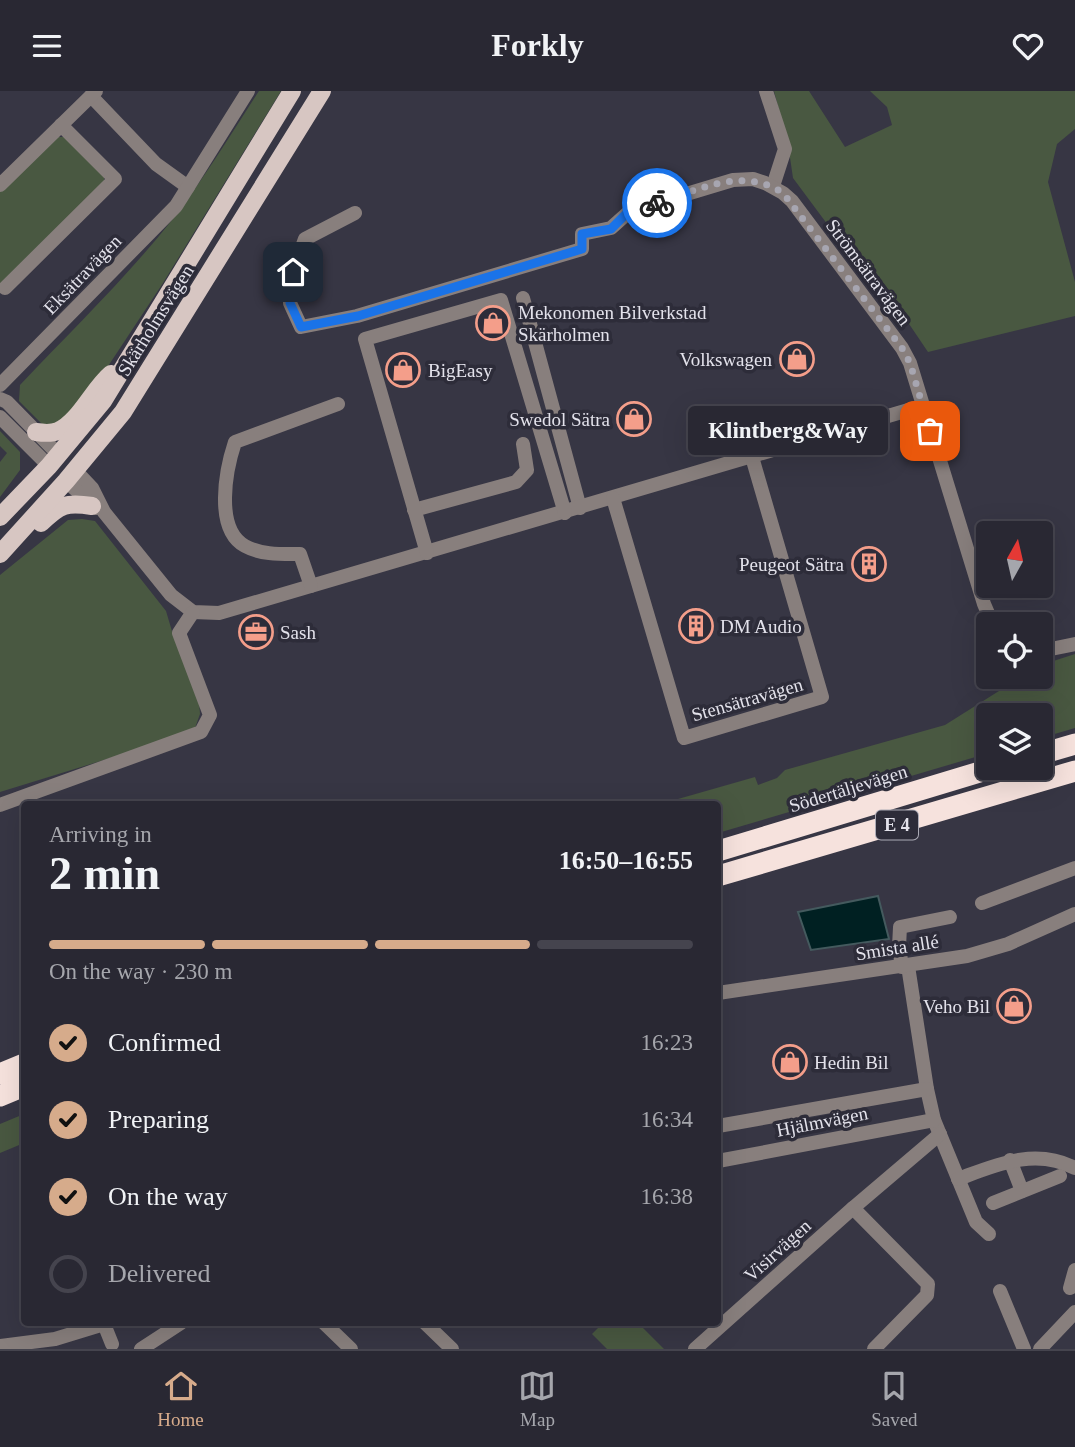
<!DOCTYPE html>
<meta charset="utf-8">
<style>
:root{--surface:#292833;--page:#31303b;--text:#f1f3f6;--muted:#a5a6ac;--line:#45444e;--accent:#d6ab8b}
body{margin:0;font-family:"Times New Roman",serif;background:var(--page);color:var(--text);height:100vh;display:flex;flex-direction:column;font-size:26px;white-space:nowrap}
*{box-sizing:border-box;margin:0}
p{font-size:23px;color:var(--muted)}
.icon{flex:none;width:38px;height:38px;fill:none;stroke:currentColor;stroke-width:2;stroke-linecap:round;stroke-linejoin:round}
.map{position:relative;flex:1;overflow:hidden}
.panel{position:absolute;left:21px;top:710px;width:700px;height:525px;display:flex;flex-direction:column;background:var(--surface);border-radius:7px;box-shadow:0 7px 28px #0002,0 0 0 2px var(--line)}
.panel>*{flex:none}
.needle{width:46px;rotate:8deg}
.fabs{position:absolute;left:976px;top:430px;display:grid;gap:14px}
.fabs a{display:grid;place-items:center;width:77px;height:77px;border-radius:7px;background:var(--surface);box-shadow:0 7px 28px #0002,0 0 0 2px var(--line);font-size:35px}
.pin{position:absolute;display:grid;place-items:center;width:60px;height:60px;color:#fff;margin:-30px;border-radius:14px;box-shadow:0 4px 10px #0006}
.courier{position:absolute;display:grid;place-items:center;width:70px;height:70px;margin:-35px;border:5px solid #1a73e8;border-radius:50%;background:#fff;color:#222;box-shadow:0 2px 9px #0007}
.bubble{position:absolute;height:49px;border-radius:7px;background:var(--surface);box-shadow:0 7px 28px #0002,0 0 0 2px var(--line);font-size:23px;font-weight:700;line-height:49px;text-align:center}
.overview em{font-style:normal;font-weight:700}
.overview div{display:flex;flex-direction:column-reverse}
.overview{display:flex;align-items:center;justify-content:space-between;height:119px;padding:0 28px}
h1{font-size:46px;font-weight:700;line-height:52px}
.bar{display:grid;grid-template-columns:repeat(4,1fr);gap:10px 7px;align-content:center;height:84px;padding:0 28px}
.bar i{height:9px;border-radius:5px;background:var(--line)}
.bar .on{background:var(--accent)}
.bar p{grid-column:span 4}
ol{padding:0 28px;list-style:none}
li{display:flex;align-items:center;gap:21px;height:77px}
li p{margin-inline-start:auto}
li .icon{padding:7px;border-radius:50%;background:var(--accent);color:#111;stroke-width:4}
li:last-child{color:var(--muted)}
li i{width:38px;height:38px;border:4px solid var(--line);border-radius:50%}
header{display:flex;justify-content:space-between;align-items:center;height:91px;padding:0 28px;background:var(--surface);font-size:32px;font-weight:700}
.menu{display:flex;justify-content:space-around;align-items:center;height:98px;border-top:2px solid var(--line);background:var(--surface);font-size:19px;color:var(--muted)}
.menu a{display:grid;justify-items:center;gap:4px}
.menu .on{color:var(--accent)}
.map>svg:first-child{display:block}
.green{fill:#495841}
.water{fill:#002022;stroke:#445a5e;stroke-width:2}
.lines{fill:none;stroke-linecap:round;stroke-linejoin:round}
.minor{stroke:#887f7d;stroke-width:14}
.major{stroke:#d7c6c2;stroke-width:18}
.highway{stroke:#f6e2dd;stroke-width:21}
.done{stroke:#a7a6b1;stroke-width:7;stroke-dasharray:0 12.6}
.route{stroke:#1a73e8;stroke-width:9}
.labels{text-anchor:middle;stroke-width:7;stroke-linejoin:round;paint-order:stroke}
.shield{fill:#2d2c39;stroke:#acabb6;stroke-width:2}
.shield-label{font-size:18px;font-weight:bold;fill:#e3e2eb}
.street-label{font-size:19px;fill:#e3e2eb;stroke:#2d2c39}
.poi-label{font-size:19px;fill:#e3e2eb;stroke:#2d2c39;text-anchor:start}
</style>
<header><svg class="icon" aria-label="menu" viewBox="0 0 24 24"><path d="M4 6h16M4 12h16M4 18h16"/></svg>Forkly<svg class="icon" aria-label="heart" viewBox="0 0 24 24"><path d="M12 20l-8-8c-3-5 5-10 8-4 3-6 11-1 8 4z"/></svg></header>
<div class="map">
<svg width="1075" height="1258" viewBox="0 0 1075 1258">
<rect width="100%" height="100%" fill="#373644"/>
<g class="green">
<path d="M259,0H281L163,192L91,301L61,331L51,336L42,333L19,310L20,294C71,240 126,187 172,129C204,88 231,43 259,0Z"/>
<polygon points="774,0 809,0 845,56 892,34 887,16 870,0 1075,0 1075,38 1057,53 1048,91 1075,191 1075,225 928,261 903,224 868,188 793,87 788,53"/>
<polygon points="55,46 66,46 104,86 104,92 0,194 0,100"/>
<polygon points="0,340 20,361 20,379 0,406 0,371 7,362 0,355"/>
<polygon points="82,428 95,430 166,520 174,547 199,610 200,623 195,637 185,644 0,701 0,484 68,429"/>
<polygon points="1075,563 1075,637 1041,647 1041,625 989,625 989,662 718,742 718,714 657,714 755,686 758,694 777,687 785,679 945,634 1021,586 1041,586 1041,574"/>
<polygon points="24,1023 24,1052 0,1062 0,1033"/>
<polygon points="603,1232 638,1232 664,1258 607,1258 592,1243"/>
</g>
<polygon class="water" points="878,805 889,848 811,859 798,821"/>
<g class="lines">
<g class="minor">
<polyline points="766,0 785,58 773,95"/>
<polyline points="91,5 156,73 188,96"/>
<polyline points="0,94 96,0"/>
<polyline points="355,122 305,148 293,181 290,212 301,236 357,225 582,158 582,143 611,137 630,120 733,89 753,88 765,92 783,102 792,110 902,257 910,272 984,513 993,534"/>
<polyline points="5,197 115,88 61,34"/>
<polyline points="523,207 580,417"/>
<polyline points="0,294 176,115 248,0"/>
<polyline points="0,308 7,311 58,363"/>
<polyline points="0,326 49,375"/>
<polyline points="75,379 92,397 104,421 171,504 193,521 219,522 922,315"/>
<polyline points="66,390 96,417"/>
<polyline points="613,407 684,647 822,606 752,366"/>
<polyline points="414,419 516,391 527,379 523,353"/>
<polyline points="427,462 365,248 501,209 565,422"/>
<path d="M311,495L300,463C282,463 261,464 245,455C214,438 226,378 235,351L338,313"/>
<polyline points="1041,560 1075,553"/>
<polyline points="0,714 201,641 210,624 179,542 193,521"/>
<polyline points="982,812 1075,777"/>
<polyline points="908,875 927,998 934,1029 976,1131 989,1143"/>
<polyline points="902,876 899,856 900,836 950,826"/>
<polyline points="718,902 967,865 1008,853 1075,823"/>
<polyline points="718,1035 927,998"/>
<polyline points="1010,1069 1022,1100"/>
<polyline points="718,1070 934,1029"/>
<path d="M958,1088C996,1074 1035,1056 1075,1077"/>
<polyline points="993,1112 1060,1085"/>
<polyline points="853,1117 928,1193 927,1204 874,1258"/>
<polyline points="1070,1197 1075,1179"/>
<polyline points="1000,1200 1024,1258"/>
<polyline points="324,1232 351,1258"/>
<polyline points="425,1232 452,1258"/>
<polyline points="0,1255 55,1248 104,1233 112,1253"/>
<polyline points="141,1258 181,1232"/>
<polyline points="695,1258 853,1117 940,1043"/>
<polyline points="1040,1258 1075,1221"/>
</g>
<g class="major">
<path d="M36,341C43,342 51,343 58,340C79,331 93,298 111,283"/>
<polyline points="0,426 49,375 103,310 292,0"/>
<path d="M41,432C60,413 67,411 92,415"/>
<polyline points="0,463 66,390 123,321 322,0"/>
</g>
<g class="highway">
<polyline points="1041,663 1075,653"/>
<polyline points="718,760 993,677"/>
<polyline points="718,785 1075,680"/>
<polyline points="0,983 24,973"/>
<polyline points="0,1005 24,995"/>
</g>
</g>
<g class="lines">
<path class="done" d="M657,112C699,99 742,75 783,102L902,257L910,272L930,340"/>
<polyline class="route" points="293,181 290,212 301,236 358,225 582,158 582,143 611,138 629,120 657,112"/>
</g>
<defs>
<g id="shop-ring" transform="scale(1.75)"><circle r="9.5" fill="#2d2c39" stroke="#f49e8a" stroke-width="1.5"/><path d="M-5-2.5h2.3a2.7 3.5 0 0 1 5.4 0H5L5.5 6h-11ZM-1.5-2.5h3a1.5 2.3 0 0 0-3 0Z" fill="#f49e8a"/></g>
<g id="building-ring" transform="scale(1.75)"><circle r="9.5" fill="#2d2c39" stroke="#f49e8a" stroke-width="1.5"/><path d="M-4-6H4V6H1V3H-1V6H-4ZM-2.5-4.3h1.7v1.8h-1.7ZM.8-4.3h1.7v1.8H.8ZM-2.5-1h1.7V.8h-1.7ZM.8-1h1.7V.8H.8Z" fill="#f49e8a"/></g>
<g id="office-ring" transform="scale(1.75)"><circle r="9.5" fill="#2d2c39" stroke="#f49e8a" stroke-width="1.5"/><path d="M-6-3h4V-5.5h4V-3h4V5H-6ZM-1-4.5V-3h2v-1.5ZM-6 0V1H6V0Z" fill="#f49e8a"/></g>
</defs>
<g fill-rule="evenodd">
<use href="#shop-ring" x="493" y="232"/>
<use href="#shop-ring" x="797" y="268"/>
<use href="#shop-ring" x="403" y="279"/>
<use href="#shop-ring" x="634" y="328"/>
<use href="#building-ring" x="869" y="473"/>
<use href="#building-ring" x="696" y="535"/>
<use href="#office-ring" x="256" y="541"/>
<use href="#shop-ring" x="1014" y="915"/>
<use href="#shop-ring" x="790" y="971"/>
</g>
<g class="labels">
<rect class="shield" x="876" y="719.5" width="42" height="29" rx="5"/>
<g class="shield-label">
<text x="897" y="740">E 4</text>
</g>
<g class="street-label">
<text transform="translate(869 181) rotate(53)" y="7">Strömsätravägen</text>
<text transform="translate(82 183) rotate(-46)" y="7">Eksätravägen</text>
<text transform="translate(155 229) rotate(-58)" y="7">Skärholmsvägen</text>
<text transform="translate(747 608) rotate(-16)" y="7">Stensätravägen</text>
<text transform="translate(848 697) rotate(-17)" y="7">Södertäljevägen</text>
<text transform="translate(897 856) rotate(-9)" y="7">Smista allé</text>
<text transform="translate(822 1030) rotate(-11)" y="7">Hjälmvägen</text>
<text transform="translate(777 1159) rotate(-42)" y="7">Visirvägen</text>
</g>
<g class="poi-label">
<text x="518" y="228">Mekonomen Bilverkstad<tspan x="518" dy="22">Skärholmen</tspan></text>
<text x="772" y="275" text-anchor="end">Volkswagen</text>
<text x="428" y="286">BigEasy</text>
<text x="610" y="335" text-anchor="end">Swedol Sätra</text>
<text x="844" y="480" text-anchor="end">Peugeot Sätra</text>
<text x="720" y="542">DM Audio</text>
<text x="280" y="548">Sash</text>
<text x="990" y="922" text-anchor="end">Veho Bil</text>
<text x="814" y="978">Hedin Bil</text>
</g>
</g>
</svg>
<div class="fabs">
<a><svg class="needle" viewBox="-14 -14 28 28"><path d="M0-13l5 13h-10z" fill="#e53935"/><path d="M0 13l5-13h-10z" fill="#a5a6ac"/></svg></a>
<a><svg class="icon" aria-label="locate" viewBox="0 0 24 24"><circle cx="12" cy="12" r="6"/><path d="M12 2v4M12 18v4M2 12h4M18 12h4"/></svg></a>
<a><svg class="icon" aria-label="layers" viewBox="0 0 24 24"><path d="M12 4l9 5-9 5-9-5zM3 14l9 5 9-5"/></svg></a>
</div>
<div class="pin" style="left:930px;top:340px;background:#ea580c"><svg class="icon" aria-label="bag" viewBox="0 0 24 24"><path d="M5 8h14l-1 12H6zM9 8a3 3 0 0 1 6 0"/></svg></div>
<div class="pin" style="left:293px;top:181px;background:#1f2937"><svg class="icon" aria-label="home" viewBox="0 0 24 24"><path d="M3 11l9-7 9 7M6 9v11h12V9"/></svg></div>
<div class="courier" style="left:657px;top:112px"><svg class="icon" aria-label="bike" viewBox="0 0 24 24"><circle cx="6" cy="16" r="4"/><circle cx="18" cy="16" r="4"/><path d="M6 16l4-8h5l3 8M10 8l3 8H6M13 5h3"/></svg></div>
<div class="bubble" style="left:688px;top:315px;width:200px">Klintberg&amp;Way</div>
<section class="panel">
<div class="overview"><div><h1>2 min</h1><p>Arriving in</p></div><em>16:50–16:55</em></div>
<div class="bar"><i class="on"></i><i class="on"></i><i class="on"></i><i></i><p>On the way · 230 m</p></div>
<ol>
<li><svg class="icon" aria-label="check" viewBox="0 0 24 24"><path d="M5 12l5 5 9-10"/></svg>Confirmed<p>16:23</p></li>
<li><svg class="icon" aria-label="check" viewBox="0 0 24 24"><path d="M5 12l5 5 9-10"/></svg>Preparing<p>16:34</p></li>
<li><svg class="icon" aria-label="check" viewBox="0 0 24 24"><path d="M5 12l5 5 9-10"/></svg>On the way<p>16:38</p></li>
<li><i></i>Delivered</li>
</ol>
</section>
</div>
<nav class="menu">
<a class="on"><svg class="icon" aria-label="home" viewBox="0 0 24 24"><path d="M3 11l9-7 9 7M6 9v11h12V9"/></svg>Home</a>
<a><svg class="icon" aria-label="map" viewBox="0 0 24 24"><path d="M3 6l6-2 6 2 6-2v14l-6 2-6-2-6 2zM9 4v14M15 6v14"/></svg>Map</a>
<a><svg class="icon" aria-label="saved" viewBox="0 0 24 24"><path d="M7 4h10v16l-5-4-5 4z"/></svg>Saved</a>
</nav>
